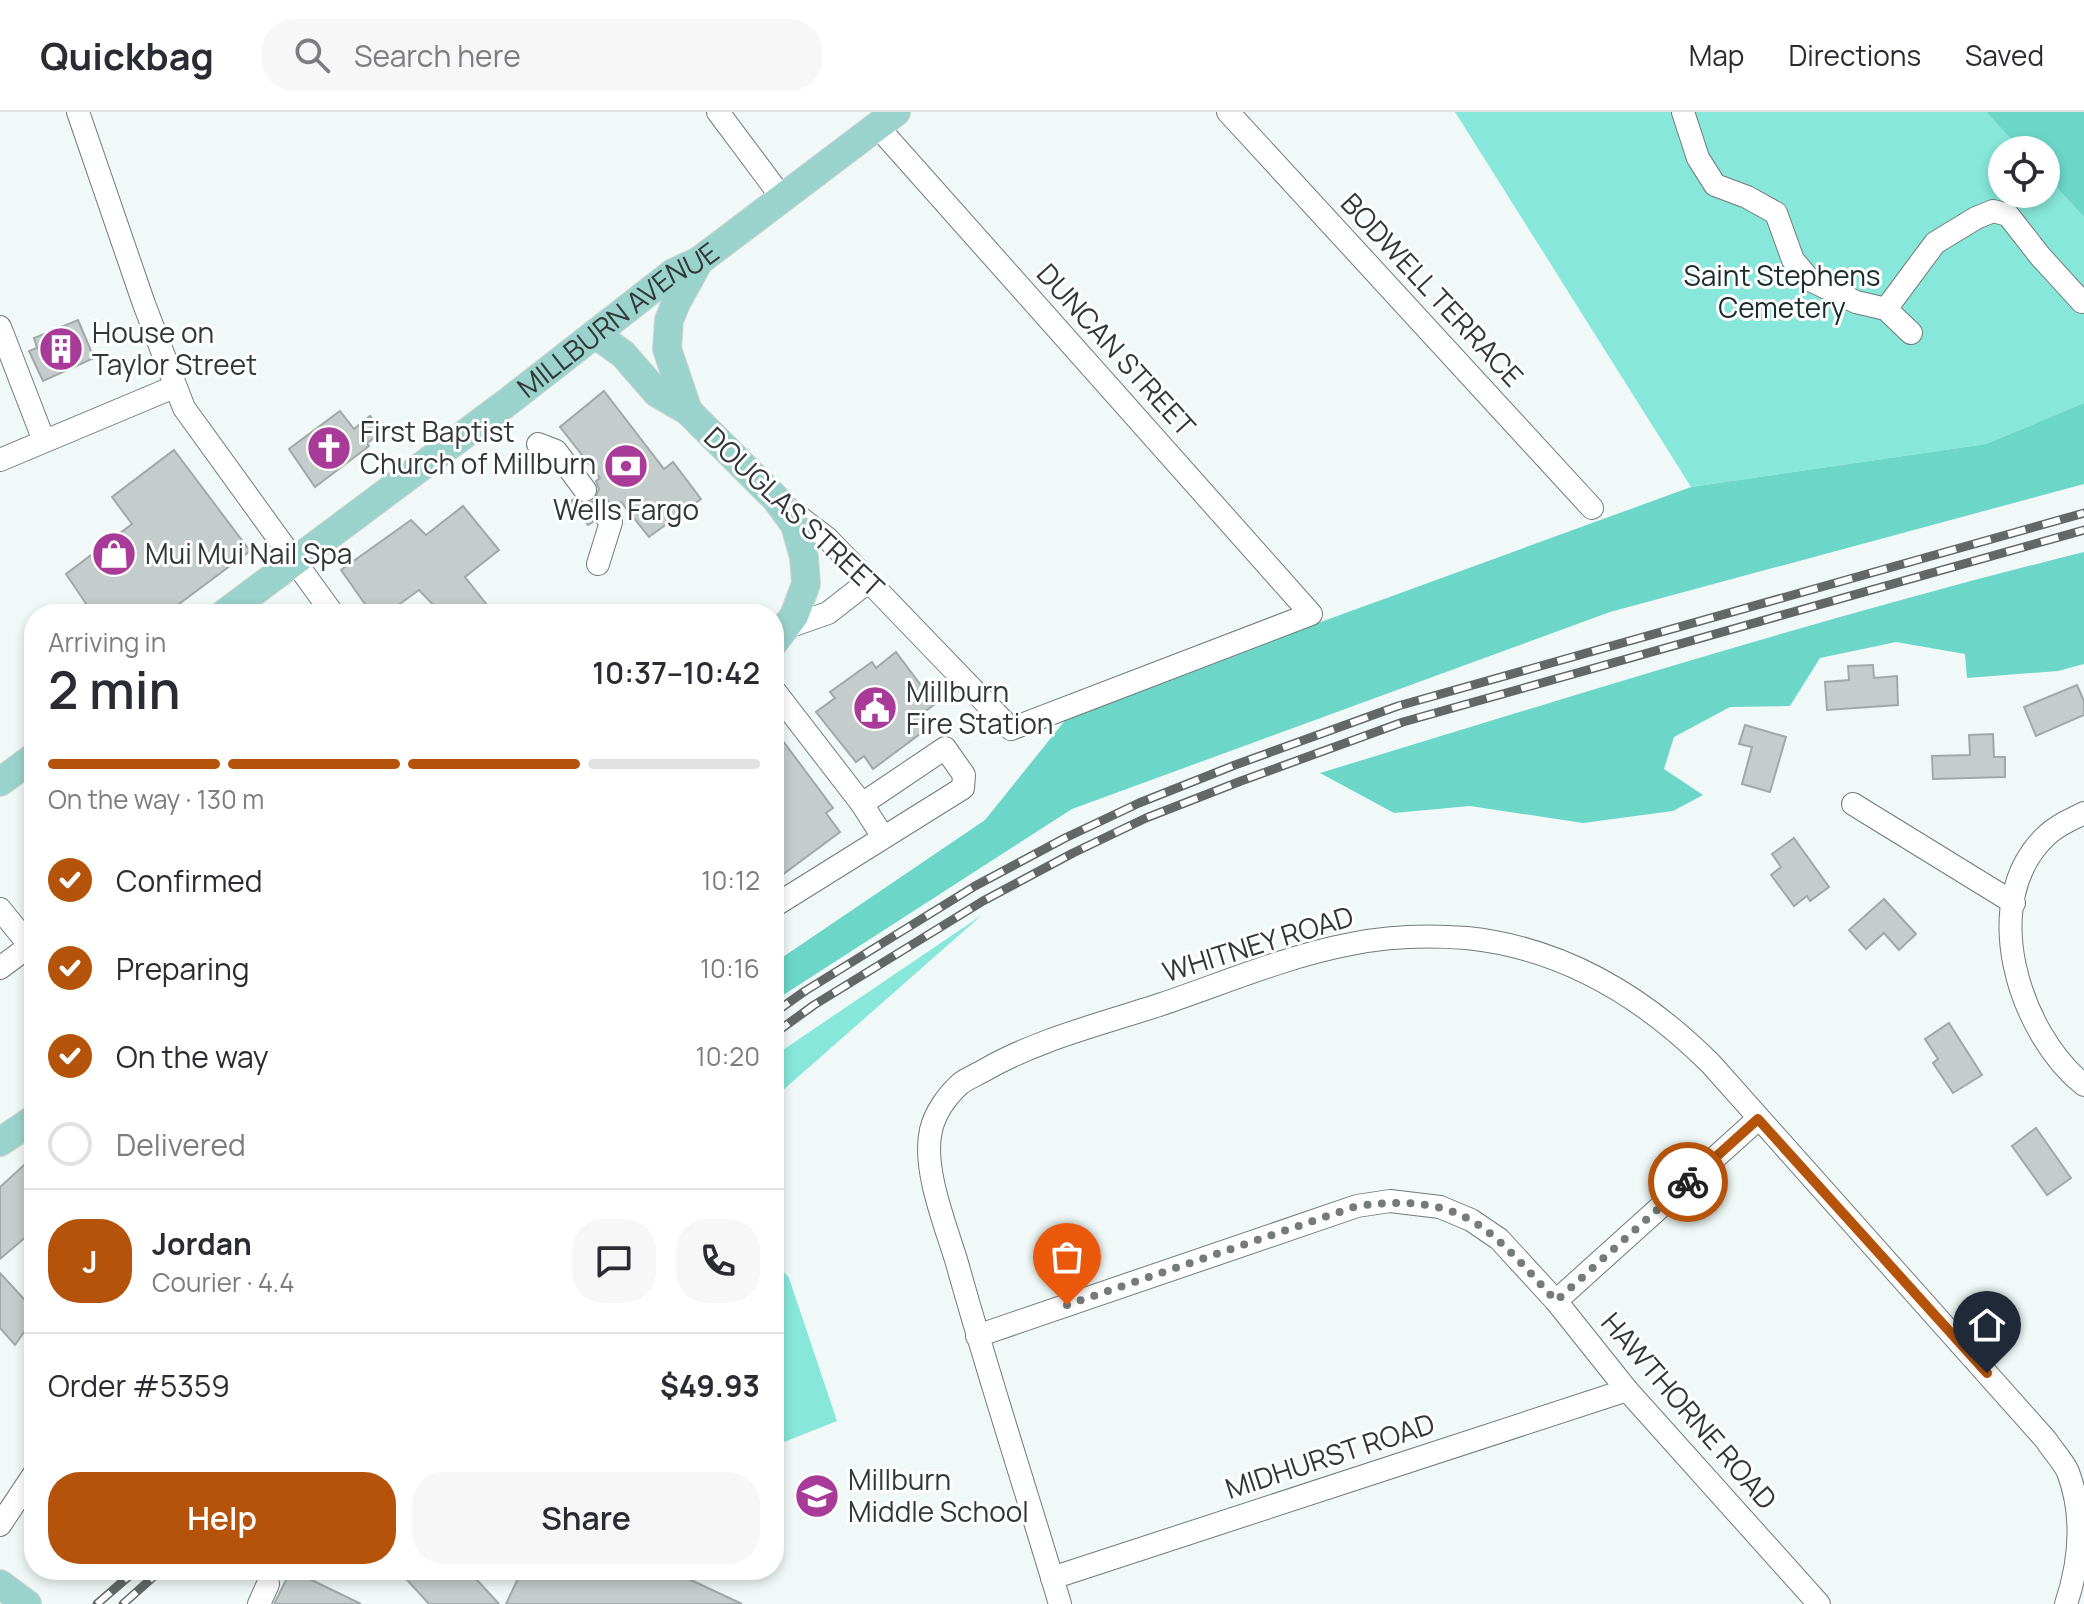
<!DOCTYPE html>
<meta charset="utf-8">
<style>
:root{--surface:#fff;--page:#f7f7f7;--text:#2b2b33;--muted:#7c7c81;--line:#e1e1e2;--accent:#b45309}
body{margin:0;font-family:Manrope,sans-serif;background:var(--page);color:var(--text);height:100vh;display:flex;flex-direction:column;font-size:30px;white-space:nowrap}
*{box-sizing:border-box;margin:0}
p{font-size:26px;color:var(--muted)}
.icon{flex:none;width:44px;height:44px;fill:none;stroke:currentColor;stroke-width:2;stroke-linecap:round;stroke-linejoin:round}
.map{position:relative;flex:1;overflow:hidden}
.panel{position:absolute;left:24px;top:492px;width:760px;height:976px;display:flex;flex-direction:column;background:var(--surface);border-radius:32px;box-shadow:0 4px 12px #0003}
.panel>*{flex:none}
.fabs{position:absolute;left:1988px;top:24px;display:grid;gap:16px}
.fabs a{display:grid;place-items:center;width:72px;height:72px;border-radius:50%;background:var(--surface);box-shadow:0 4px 12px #0003;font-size:40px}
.pin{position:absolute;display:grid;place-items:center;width:68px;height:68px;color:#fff;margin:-82px -34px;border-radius:50% 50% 50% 0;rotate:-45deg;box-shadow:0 0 8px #0007}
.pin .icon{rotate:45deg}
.courier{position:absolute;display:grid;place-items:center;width:80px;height:80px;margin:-40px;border:6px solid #b45309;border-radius:50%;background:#fff;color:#222;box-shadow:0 2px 10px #0007}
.overview em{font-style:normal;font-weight:600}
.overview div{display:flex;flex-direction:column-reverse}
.overview{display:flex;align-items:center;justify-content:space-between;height:136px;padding:0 24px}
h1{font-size:52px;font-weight:600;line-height:60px}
.bar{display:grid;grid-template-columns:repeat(4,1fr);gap:12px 8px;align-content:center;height:96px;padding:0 24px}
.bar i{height:10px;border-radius:6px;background:var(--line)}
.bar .on{background:var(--accent)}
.bar p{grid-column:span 4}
.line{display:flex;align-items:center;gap:20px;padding:0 24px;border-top:2px solid var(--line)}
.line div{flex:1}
.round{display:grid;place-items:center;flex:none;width:84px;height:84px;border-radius:32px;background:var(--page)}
ol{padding:0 24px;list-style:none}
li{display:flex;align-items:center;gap:24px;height:88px}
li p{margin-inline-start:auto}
li .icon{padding:8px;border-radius:50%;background:var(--accent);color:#fff;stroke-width:4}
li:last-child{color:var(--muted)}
li i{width:44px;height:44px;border:4px solid var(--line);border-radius:50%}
.button{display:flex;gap:16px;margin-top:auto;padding:16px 24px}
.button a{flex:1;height:92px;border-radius:32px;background:var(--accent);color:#fff;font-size:32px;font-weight:600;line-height:92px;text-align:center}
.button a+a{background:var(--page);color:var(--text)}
header{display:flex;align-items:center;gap:48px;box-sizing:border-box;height:112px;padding:0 40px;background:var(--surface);border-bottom:2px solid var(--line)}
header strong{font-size:38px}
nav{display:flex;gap:44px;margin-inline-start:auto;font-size:28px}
.search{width:560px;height:72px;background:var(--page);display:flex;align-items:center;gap:20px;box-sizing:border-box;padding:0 28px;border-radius:32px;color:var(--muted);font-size:30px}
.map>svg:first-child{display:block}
.green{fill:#87e7da}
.forest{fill:#6cd6c9}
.building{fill:#c4cdcc;stroke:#a0a9a8;stroke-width:2}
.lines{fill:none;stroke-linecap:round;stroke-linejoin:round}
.minor-casing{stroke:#727b79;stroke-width:24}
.major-casing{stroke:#d2d3d3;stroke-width:30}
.minor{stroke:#fff;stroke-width:22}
.major{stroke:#9ad3cb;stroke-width:28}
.rail-casing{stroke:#636867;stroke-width:9}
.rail{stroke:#fff;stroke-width:6;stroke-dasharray:18;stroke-linecap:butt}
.done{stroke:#767b7a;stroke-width:8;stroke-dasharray:0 14.4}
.route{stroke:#b45309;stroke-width:10}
.labels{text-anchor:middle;stroke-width:6;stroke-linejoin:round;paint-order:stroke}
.park-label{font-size:28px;fill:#1a2d2a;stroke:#fff}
.street-label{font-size:28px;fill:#343737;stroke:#fff}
.poi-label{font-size:28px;fill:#343737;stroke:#fff;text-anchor:start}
</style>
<header>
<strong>Quickbag</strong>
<div class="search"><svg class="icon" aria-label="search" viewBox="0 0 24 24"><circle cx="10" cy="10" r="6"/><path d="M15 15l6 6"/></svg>Search here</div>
<nav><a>Map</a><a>Directions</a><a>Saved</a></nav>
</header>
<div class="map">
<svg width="2084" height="1492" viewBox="0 0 2084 1492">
<rect width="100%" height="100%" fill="#f0f9f7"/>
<g class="green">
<polygon points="1455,0 1986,0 2021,38 2002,38 2002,82 2046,82 2046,64 2084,105 2084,291 1986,332 1691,375"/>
<polygon points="982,803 774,986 774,944"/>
<polygon points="774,1149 789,1166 837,1309 774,1334"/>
</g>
<g class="forest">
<polygon points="1986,0 2084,0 2084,105 2046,64 2046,38 2021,38"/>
<polygon points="2084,291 2084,372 1610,500 1072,697 774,889 774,851 985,708 1071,601 1691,375 1986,332"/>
<path d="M2084,440V552L2058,559L1967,566L1965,542L1896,530L1820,546L1790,594L1730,595L1674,625L1664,657L1703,683L1673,699L1583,711L1470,694L1394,701L1320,661C1573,584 1826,504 2084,440Z"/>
</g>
<g class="building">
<polygon points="78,208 94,246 43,269 29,239 37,236 34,226"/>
<polygon points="604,279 664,357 673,350 701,387 649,425 621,390 615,394 608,389 595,391 591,398 593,410 588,413 570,390 574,387 586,392 594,389 599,377 596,369 600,366 560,315"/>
<polygon points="340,299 354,317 370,304 383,320 367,331 369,334 315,375 289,337"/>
<polygon points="174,338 250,439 175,495 181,502 93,502 66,462 132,412 112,385"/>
<polygon points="463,394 499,438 465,465 494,502 442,502 419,478 386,502 372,502 341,458 411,408 426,423"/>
<polygon points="896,540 935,592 919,604 928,616 873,657 864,644 856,650 816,600 835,586 830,580 872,550 876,556"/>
<polygon points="1873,553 1874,566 1897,564 1898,593 1827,598 1825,570 1849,568 1848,554"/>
<polygon points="2077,573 2084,589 2084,603 2036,624 2024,595"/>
<polygon points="1745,613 1786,625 1770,680 1742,672 1752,635 1739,632"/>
<polygon points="774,617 833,696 826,701 840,720 774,769"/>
<polygon points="1993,622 1994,645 2005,645 2005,665 1933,667 1932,644 1970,643 1969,623"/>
<polygon points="1794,726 1829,775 1810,789 1807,784 1794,794 1771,763 1781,755 1772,742"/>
<polygon points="1884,787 1916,822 1899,838 1884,821 1866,837 1849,818"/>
<polygon points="1949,911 1982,963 1953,981 1933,951 1938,947 1925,927"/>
<polygon points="2036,1016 2071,1066 2047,1083 2012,1034"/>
<polygon points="34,1044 34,1118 0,1147 0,1075"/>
<polygon points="0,1161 34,1198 34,1206 15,1233 0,1216"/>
<polygon points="291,1458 361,1492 274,1492"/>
<polygon points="398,1458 468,1458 499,1492 429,1492"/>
<polygon points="522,1458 558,1467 563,1458 676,1458 676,1461 742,1492 506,1492"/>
</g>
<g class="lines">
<g class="minor-casing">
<g id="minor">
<polyline points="78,0 144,192 184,296 333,502"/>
<polyline points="718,0 783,87"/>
<polyline points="1228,0 1592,396"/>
<polyline points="1683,0 1698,46 1715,73 1747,85 1776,101 1793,148 1810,168 1856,190 1886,197 1911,221"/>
<polyline points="1886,197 1935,131 1976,106 1993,99 2008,103 2040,144 2082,190"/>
<polyline points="0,215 44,329"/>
<polyline points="538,332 556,339 585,378"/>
<polyline points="0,348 174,275"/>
<polyline points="786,395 827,426 1011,617 1311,502 877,14"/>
<polyline points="598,452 611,410 604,402"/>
<polyline points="788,515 828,501 869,469"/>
<polyline points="774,578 862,692 883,725"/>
<polyline points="1853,692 2014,791"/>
<path d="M2084,701C2072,707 2057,713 2047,723C1977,788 2018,920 2084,973"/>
<polyline points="774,794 963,676 964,663 945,636 862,692"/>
<polyline points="0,797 26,829 27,836 0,856"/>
<polyline points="1556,1189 1758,1007"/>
<polyline points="977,1224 1357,1094 1390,1089 1440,1095 1471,1108 1499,1127 1556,1189 1627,1278 1819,1492"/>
<polyline points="0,1413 34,1362"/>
<polyline points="1052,1466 1627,1278"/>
<polyline points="259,1492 268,1472"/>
<path d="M1060,1492C1026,1378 989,1266 957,1151C946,1114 922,1057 931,1018C935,1001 947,984 960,972C966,967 976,963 983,959C1038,927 1102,912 1162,892C1224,871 1287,844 1351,832C1389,824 1428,823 1467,826C1563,836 1644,885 1711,952L2046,1328C2053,1339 2063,1349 2068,1360C2084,1403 2080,1450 2066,1492"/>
</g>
</g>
<g class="major-casing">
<g id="major">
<polyline points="699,149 676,191 669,208 667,237 688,299 776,387 795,413 804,445 806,472 794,504 774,530"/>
<polyline points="595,222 623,242 657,281 688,299"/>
<path id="s1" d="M224,502L509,289L673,161L699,149L896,0"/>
<polyline points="0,670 34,645"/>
<polyline points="0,1030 34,1007"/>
<polyline points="0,1472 27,1492"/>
</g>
</g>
<use href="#minor" class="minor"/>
<use href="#major" class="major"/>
<g class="rail-casing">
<g id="rail">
<polyline points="774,901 805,879 975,774 1065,726 1139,691 1235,653 1398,594 2084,401"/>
<polyline points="774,922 814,893 983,789 1073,741 1146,706 1241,669 1403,610 2084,418"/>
<polyline points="97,1492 136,1458"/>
<polyline points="123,1492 161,1458"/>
</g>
</g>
<use href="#rail" class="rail"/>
</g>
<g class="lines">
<path class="done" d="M1067,1193L1357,1094C1465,1080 1489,1116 1556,1189L1688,1070"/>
<polyline class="route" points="1688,1070 1758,1007 1987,1261"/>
</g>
<defs>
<g id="building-disc" transform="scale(2.3)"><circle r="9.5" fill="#a93b98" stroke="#fff"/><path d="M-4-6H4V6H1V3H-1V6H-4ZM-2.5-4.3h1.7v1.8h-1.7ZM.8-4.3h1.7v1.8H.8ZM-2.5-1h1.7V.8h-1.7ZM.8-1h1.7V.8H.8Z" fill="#fff"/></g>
<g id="church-disc" transform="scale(2.3)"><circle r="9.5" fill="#a93b98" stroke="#fff"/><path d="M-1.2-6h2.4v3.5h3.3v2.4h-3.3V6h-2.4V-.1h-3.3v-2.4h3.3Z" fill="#fff"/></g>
<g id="bank-disc" transform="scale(2.3)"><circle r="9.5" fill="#a93b98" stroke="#fff"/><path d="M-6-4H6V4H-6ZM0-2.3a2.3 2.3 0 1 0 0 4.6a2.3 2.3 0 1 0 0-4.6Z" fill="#fff"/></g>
<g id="shop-disc" transform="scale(2.3)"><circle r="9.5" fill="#a93b98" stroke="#fff"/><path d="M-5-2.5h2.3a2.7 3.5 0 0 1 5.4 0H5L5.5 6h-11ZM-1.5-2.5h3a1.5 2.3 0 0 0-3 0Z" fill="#fff"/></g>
<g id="civic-disc" transform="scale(2.3)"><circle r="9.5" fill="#a93b98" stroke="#fff"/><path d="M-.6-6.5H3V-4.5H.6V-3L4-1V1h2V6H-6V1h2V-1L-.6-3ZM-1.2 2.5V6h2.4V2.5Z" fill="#fff"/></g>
<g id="school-disc" transform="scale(2.3)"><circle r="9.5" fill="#a93b98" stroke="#fff"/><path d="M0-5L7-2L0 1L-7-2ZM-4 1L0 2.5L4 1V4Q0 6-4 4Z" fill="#fff"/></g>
</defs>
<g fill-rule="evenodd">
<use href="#building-disc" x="61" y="237"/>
<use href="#church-disc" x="329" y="336"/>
<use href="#bank-disc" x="626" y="354"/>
<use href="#shop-disc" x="114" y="442"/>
<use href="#civic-disc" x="875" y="596"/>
<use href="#school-disc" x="817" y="1384"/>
</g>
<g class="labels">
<g class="park-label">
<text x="1782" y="174">Saint Stephens<tspan x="1782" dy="32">Cemetery</tspan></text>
</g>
<g class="street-label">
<text transform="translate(1432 178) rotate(47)" y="10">BODWELL TERRACE</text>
<text dy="10" stroke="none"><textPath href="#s1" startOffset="492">MILLBURN AVENUE</textPath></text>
<text transform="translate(1116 238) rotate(48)" y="10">DUNCAN STREET</text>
<text transform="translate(794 400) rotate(43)" y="10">DOUGLAS STREET</text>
<text transform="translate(1258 832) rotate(-17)" y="10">WHITNEY ROAD</text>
<text transform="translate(1689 1299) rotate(49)" y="10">HAWTHORNE ROAD</text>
<text transform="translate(1330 1344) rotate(-18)" y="10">MIDHURST ROAD</text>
</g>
<g class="poi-label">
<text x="92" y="231">House on<tspan x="92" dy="32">Taylor Street</tspan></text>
<text x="360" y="330">First Baptist<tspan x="360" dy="32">Church of Millburn</tspan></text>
<text x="626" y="408" text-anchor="middle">Wells Fargo</text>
<text x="145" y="452">Mui Mui Nail Spa</text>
<text x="906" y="590">Millburn<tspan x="906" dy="32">Fire Station</tspan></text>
<text x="848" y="1378">Millburn<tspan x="848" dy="32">Middle School</tspan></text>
</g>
</g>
</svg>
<div class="fabs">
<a><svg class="icon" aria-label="locate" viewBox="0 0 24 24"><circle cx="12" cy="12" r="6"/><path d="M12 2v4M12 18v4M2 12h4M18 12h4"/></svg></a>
</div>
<div class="pin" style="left:1067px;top:1193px;background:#ea580c"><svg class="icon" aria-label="bag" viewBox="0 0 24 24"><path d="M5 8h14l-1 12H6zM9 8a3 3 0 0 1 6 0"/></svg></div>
<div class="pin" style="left:1987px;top:1261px;background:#1f2937"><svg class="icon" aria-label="home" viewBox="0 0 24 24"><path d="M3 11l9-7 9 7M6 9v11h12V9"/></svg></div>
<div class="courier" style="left:1688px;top:1070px"><svg class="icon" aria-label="bike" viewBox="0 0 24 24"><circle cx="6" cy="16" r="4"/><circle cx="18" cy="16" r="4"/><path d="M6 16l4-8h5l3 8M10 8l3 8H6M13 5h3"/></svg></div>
<section class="panel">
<div class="overview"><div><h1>2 min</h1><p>Arriving in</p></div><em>10:37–10:42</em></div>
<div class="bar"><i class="on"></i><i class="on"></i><i class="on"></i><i></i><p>On the way · 130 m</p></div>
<ol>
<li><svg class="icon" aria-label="check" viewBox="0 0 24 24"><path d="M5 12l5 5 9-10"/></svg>Confirmed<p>10:12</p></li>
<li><svg class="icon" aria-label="check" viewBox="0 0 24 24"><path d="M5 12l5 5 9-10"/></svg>Preparing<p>10:16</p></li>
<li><svg class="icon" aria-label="check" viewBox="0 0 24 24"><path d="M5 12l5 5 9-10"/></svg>On the way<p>10:20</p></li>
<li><i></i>Delivered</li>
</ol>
<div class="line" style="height:144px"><b class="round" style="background:var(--accent);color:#fff">J</b><div><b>Jordan</b><p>Courier · 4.4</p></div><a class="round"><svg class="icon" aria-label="chat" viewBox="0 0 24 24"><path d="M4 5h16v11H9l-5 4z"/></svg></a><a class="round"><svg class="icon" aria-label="phone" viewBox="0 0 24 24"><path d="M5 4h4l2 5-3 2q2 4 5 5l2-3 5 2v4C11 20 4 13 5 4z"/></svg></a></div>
<div class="line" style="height:104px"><div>Order #5359</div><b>$49.93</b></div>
<div class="button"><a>Help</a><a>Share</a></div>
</section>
</div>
